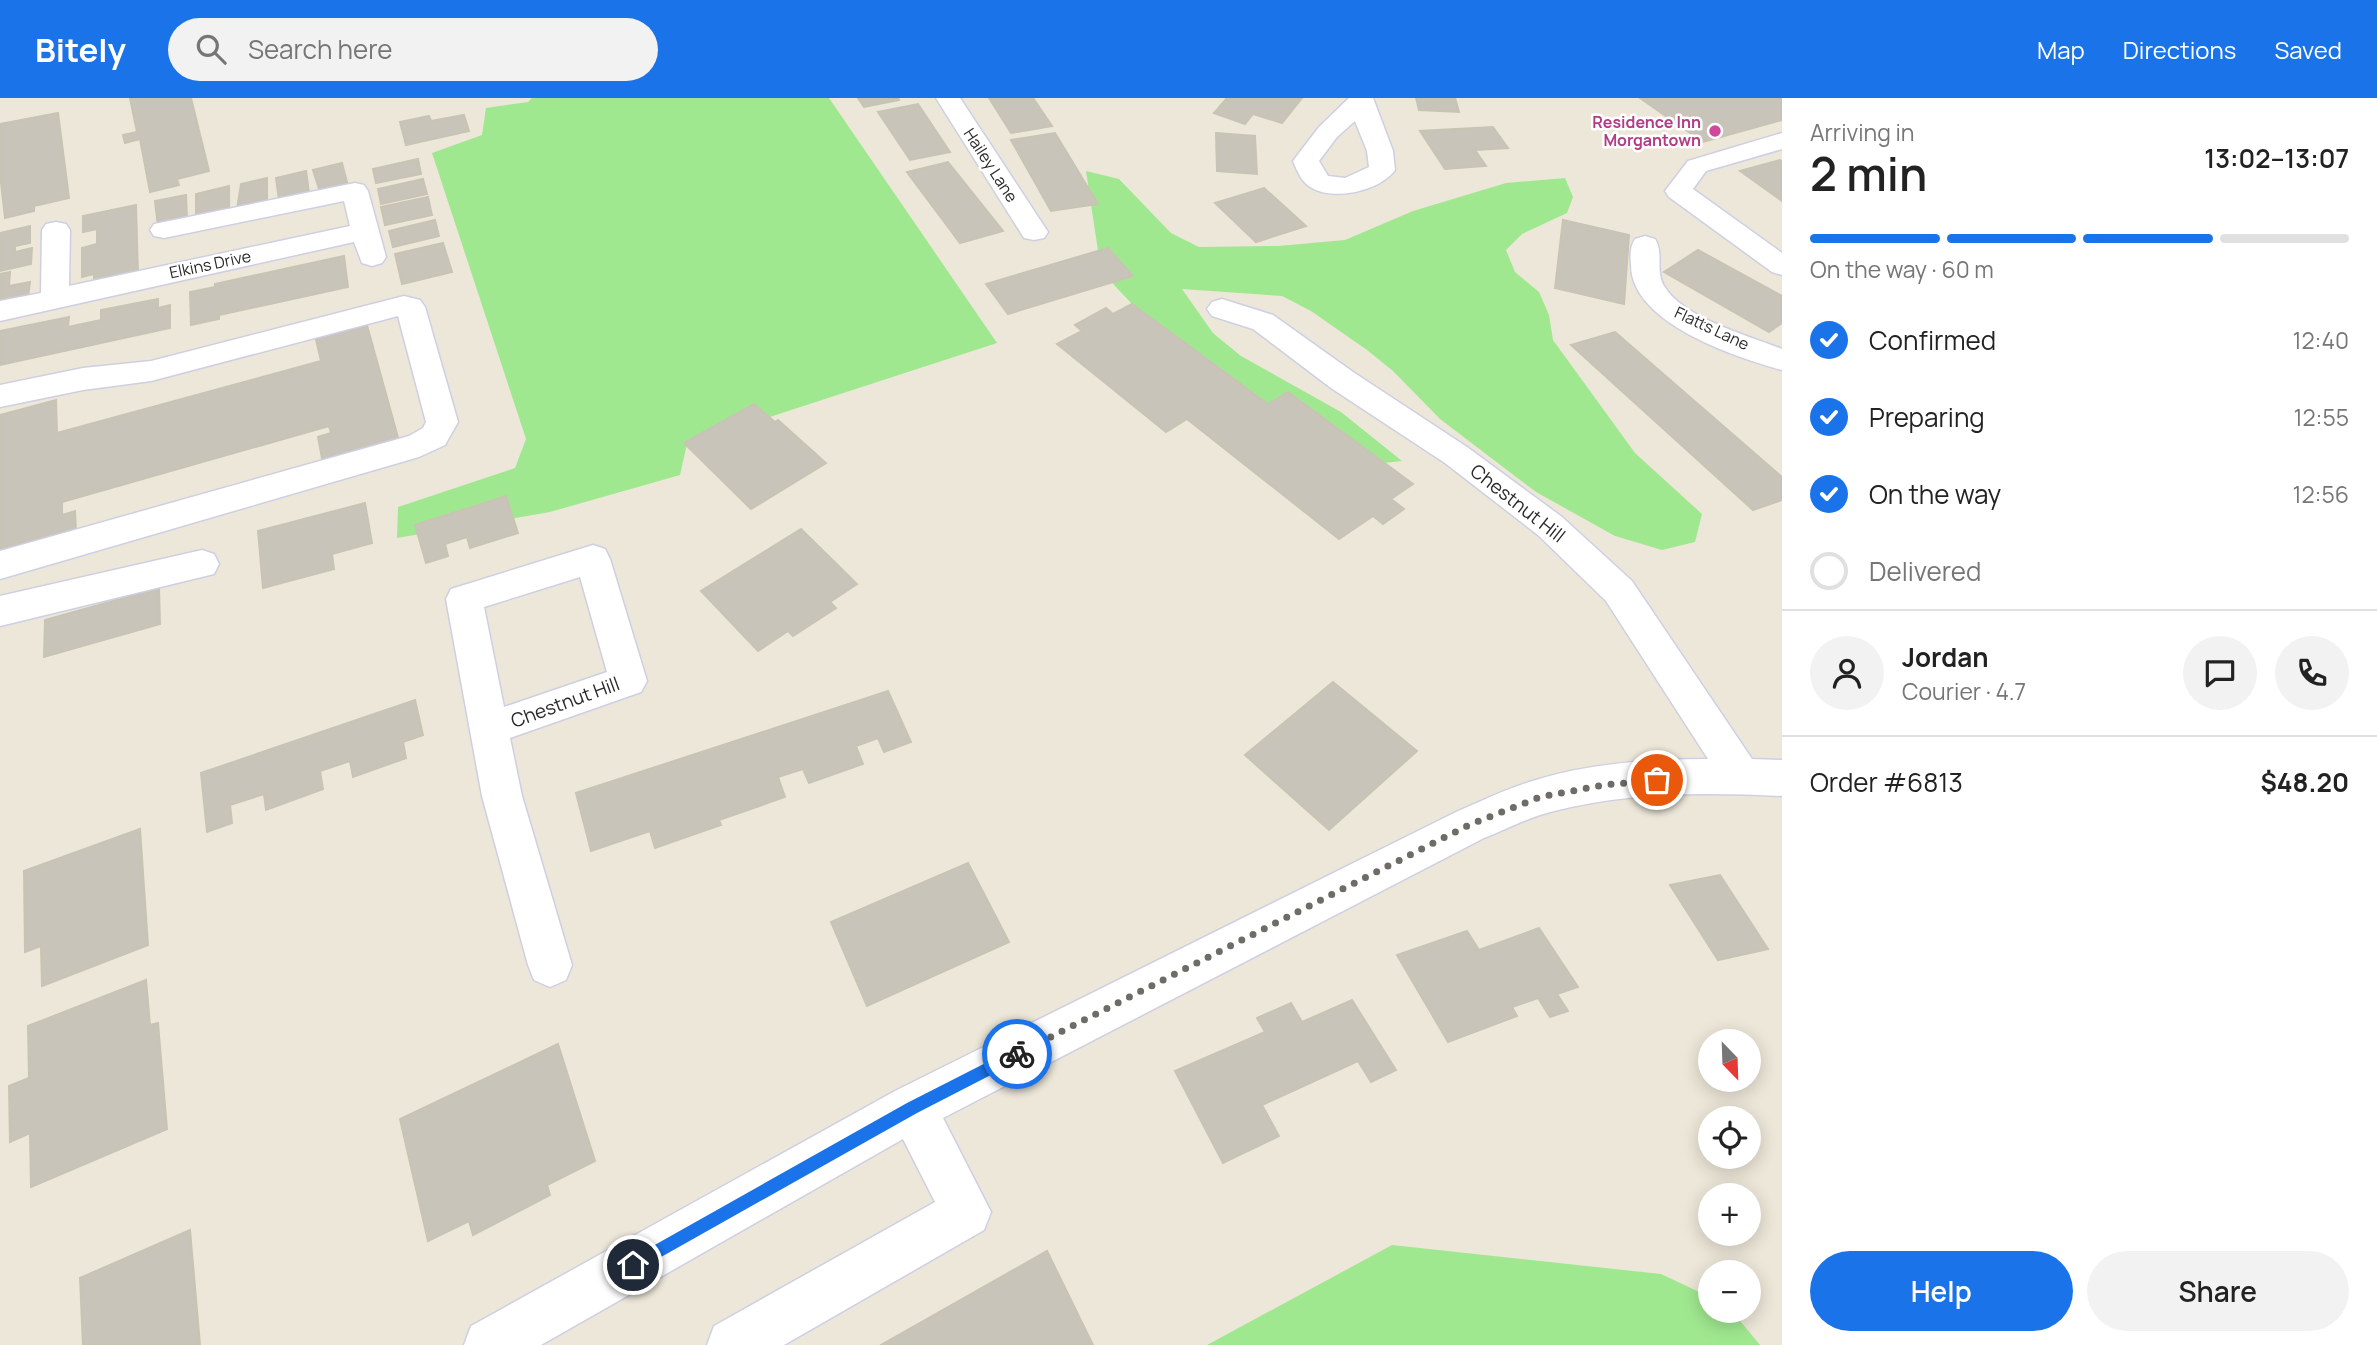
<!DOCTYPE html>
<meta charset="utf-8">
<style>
:root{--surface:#fff;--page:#f2f2f2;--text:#222;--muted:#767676;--line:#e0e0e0;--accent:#1a73e8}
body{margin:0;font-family:Manrope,sans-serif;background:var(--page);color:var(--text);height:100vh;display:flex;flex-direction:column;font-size:26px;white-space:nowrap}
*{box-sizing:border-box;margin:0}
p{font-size:23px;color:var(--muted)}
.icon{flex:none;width:38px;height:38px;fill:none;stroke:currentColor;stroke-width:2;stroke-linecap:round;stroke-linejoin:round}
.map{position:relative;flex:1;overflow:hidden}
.details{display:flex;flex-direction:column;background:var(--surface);width:595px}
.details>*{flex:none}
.needle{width:46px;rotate:157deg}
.tools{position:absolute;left:1698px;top:931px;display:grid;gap:14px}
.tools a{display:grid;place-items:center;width:63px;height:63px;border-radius:50%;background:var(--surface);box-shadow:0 4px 18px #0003;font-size:35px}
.pin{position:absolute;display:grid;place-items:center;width:60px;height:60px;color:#fff;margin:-30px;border:4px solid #fff;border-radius:50%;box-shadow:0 2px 7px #0007}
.courier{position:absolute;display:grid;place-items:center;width:70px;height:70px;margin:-35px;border:5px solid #1a73e8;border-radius:50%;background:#fff;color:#222;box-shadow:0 2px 9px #0007}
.overview em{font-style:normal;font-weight:600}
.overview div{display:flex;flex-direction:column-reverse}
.overview{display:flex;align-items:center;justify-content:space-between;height:119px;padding:0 28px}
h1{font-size:46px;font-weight:600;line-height:52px}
.bar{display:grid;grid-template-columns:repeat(4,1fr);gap:10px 7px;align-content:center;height:84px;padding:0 28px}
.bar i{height:9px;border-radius:5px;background:var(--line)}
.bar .selected{background:var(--accent)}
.bar p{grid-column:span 4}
.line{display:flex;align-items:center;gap:18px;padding:0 28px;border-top:2px solid var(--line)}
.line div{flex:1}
.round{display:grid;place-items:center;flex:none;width:74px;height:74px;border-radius:37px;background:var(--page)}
ol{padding:0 28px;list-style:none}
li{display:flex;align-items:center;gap:21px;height:77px}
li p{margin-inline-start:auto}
li .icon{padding:7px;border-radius:50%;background:var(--accent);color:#fff;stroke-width:4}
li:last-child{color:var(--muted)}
li i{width:38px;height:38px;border:4px solid var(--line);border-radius:50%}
.primary-button{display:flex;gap:14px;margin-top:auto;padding:14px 28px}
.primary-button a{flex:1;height:80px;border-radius:42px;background:var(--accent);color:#fff;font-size:28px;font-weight:600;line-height:80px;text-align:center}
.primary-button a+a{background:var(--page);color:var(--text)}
header{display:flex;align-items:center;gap:42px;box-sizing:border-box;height:98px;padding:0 35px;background:var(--accent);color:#fff}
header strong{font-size:33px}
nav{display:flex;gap:38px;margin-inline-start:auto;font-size:24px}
.search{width:490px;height:63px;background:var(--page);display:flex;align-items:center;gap:18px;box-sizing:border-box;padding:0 24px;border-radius:38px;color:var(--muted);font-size:26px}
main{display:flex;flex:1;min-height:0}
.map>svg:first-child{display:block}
.green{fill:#a0e890}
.building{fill:#c8c4b9;stroke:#c8c4b3;stroke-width:2}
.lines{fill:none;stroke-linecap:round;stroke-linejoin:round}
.minor-casing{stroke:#cecfe3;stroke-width:3}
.minor{fill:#fff;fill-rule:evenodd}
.route{fill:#1a73e8}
.done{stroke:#6e6c67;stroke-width:7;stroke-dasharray:0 12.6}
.hotel-dot{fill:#d1479c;stroke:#fff;stroke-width:2.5}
.labels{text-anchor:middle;stroke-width:5;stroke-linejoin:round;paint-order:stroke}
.far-hotel-label{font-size:16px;font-weight:bold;fill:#b23c85;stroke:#fff;text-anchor:end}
.far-street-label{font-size:16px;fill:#292929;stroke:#fff}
.street-label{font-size:19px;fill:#292929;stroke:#fff}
</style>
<header>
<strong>Bitely</strong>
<div class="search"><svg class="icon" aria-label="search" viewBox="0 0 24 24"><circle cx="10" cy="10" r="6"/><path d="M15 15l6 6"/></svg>Search here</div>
<nav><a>Map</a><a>Directions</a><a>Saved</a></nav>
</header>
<main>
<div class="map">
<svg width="1782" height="1247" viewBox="0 0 1782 1247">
<rect width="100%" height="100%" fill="#ede7d9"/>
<g class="green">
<polygon points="532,0 829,0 997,245 687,346 680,377 550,414 397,440 398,409 515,370 526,341 432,55 482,37 486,10 528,4"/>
<polygon points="1086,73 1119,81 1171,135 1199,149 1278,148 1345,142 1413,113 1506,85 1565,80 1573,99 1567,115 1522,136 1506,152 1515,174 1539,194 1549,217 1553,242 1635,355 1702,416 1695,444 1662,452 1615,438 1536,394 1440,321 1393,273 1367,252 1311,213 1282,198 1182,191 1213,235 1241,258 1341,314 1402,363 1365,367 1329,349 1145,220 1101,173"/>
<polygon points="1392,1147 1661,1176 1710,1199 1710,1213 1732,1213 1760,1247 1207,1247"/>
</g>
<g class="building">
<polygon points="130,0 191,0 209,73 177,81 179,87 150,94 140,41 125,45 123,37 137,34"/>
<polygon points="858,0 898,0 899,2 864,9"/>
<polygon points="989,0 1033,0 1052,28 1011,35"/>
<polygon points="1227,0 1302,0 1282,25 1253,16 1245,26 1214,15"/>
<polygon points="1416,0 1455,0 1459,14 1419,12"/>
<polygon points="1640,0 1782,0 1782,22 1703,44"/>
<polygon points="918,6 950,54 910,62 878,14"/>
<polygon points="58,15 69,100 34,108 34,113 5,120 0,76 0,26"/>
<polygon points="464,17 469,33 406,47 400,24 429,18 431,23"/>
<polygon points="1493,29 1508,50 1475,52 1486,68 1445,71 1420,33"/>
<polygon points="1055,35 1098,106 1051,113 1011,42"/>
<polygon points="1216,35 1255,38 1257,76 1217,73"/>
<polygon points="418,61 421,76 376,85 373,71"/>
<polygon points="1780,62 1782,64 1782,103 1740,73"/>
<polygon points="948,64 1003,133 960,145 907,74"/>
<polygon points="342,65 348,88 320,94 313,72"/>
<polygon points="306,73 309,95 279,102 276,80"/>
<polygon points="267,80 267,105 237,111 241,86"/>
<polygon points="423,81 427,96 381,106 378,91"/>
<polygon points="229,88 229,112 196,120 196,96"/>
<polygon points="1264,90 1306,128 1256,144 1215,105"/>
<polygon points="186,97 187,122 158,129 155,103"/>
<polygon points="428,99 432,117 385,127 381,109"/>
<polygon points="136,107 138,176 94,186 94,176 82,179 82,150 97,146 97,131 83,134 83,118"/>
<polygon points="435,122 439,138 393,149 389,133"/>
<polygon points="1563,122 1629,137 1624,206 1555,190"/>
<polygon points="30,128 30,145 15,148 15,154 32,150 31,166 0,173 0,135"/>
<polygon points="443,145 452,174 402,186 395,156"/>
<polygon points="1108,150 1133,178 1008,216 986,186"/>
<polygon points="1698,152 1782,198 1782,225 1769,234 1664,174"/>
<polygon points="344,158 348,189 219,217 219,221 191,227 190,194 215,189 215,186"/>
<polygon points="10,174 9,188 30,184 28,200 0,206 0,176"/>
<polygon points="158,201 158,210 170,207 170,230 0,267 0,233 69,219 68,229 101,222 101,212"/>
<polygon points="1132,206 1268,306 1288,294 1413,386 1391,401 1404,411 1383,426 1373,418 1339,441 1187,321 1166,334 1057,246 1082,233 1075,227 1106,210 1113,216"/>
<polygon points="365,220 399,343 323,366 318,339 331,335 329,328 62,404 62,417 75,413 76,435 0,458 0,317 56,302 57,335 321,263 314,233"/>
<polygon points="1615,234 1782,379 1782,402 1753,412 1571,247"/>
<polygon points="754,306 775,324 778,322 826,365 751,411 684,345"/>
<polygon points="506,398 518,435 470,450 467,439 445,446 448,458 426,465 415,427"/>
<polygon points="365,405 372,445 332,456 334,471 263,490 258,433"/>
<polygon points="801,431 857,486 830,504 836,510 793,538 788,533 758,553 701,493"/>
<polygon points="159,490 160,526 44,559 45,522"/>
<polygon points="1333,584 1417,653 1329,732 1245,657"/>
<polygon points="888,593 911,644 884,654 878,640 856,648 863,666 809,685 803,671 778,679 785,699 719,722 721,727 655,750 650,733 591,753 576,695"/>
<polygon points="415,602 423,637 403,644 406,660 353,679 350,663 320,673 323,691 266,712 264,696 230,707 232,725 207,734 201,675"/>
<polygon points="140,731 148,847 42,888 41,848 25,854 24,773"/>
<polygon points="968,765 1009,844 867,908 831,824"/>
<polygon points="1720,777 1768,851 1718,862 1670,787"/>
<polygon points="1539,830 1578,889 1557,896 1568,913 1550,919 1538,900 1512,909 1517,918 1448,944 1397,857 1467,833 1479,852"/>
<polygon points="146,882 150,927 158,925 167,1031 31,1089 30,1035 10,1044 9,988 29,980 28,928"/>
<polygon points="1352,902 1396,972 1371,984 1358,963 1262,1007 1279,1038 1223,1065 1175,973 1265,934 1257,920 1291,905 1302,924"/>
<polygon points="558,946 595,1063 547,1087 550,1097 473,1137 469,1123 428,1143 400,1021"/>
<polygon points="190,1132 200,1247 83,1247 80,1180"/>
<polygon points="1047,1153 1093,1247 881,1247"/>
</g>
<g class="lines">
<g class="minor-casing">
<g id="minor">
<polygon points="936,0 960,0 1048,134 1044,140 1034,142 1024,140"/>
<path d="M1349,0H1373L1393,53L1395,72C1380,93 1334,103 1312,90C1302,85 1297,73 1293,63L1319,29ZM1355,23L1367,53L1369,69L1345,80L1328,78L1319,63L1337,39Z"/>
<polygon points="1782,35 1782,51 1706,73 1693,91 1782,155 1782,177 1772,174 1669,99 1665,93 1688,63"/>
<polygon points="355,85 364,87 368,93 386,159 382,165 372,168 362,165 354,144 0,223 0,203 41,195 42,132 46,126 56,124 66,126 70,132 69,188 350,128 344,103 164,140 154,138 150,132 154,126 164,124"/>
<path d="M1645,138L1655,141C1664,154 1655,173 1664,188C1683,220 1749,238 1782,251V272C1735,259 1631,225 1631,167C1630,157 1630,149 1635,141Z"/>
<polygon points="404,198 420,202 425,209 458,324 445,347 419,359 0,481 0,453 409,338 423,330 426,324 398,218 151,283 83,292 0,309 0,287 83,270 151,263"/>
<path d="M1222,201L1273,217L1353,274L1467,349L1562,419L1632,483L1752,661L1782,662V698C1701,694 1618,694 1540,717C1521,723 1503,733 1484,740L943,1020L991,1114L984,1132L784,1247H707L714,1228L935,1104L903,1041L541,1247H464L471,1228L895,993L1456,714C1482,703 1508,690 1536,682C1591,665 1650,661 1708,661L1606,503L1538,437L1445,365L1331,290L1253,231L1212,218L1207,211L1212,204Z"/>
<path d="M593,447L605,451L610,461L647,583L641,594L510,640L522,698L572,867L566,882L550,889L534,882L528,867L482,698L446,501L451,491ZM580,479L607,574L504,609L484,509Z"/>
<polygon points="202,452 214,456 219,466 214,476 0,528 0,498"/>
</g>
</g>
<use href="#minor" class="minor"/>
</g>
<polygon class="route" points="1017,949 1022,951 1022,961 917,1015 638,1172 633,1174 628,1172 626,1167 628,1162 907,1005"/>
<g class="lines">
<polyline class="done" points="1017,956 1469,727 1540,699 1604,687 1657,682"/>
</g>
<circle class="hotel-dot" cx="1715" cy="33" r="7"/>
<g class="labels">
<g class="far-hotel-label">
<text x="1701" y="30">Residence Inn<tspan x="1701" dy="18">Morgantown</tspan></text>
</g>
<g class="far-street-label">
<text transform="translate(991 67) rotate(57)" y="6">Hailey Lane</text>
<text transform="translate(210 166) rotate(-12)" y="6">Elkins Drive</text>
<text transform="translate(1712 230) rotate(25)" y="6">Flatts Lane</text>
</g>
<g class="street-label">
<text transform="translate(1518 405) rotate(38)" y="7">Chestnut Hill</text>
<text transform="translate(565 604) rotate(-20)" y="7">Chestnut Hill</text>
</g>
</g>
</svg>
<div class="tools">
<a><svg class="needle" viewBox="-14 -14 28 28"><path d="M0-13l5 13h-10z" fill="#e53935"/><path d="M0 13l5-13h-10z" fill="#767676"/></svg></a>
<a><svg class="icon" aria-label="locate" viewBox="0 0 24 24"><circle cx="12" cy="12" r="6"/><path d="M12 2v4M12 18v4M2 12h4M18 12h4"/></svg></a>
<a>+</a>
<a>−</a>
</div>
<div class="pin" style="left:1657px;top:682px;background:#ea580c"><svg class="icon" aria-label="bag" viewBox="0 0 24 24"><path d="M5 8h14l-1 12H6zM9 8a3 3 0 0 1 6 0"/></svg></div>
<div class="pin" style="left:633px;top:1167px;background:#1f2937"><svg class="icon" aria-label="home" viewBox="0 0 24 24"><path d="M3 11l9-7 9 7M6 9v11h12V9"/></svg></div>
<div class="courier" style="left:1017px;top:956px"><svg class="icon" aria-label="bike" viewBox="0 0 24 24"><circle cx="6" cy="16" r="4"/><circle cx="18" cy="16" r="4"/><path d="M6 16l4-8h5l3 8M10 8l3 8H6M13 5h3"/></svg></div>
</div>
<section class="details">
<div class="overview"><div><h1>2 min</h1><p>Arriving in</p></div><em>13:02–13:07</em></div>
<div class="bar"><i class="selected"></i><i class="selected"></i><i class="selected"></i><i></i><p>On the way · 60 m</p></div>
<ol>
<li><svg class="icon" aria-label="check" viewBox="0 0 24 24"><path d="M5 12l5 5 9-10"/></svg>Confirmed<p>12:40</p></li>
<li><svg class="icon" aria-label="check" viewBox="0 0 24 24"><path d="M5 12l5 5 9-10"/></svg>Preparing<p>12:55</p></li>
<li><svg class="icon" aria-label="check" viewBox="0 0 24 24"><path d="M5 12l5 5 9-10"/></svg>On the way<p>12:56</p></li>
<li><i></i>Delivered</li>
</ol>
<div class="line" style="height:126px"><a class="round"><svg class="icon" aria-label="person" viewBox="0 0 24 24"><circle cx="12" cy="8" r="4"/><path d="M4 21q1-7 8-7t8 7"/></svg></a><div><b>Jordan</b><p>Courier · 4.7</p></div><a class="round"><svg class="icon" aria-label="chat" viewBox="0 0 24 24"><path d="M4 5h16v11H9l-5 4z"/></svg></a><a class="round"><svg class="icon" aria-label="phone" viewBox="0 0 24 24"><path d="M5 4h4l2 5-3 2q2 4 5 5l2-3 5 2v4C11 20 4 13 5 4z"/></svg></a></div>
<div class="line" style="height:91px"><div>Order #6813</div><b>$48.20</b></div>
<div class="primary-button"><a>Help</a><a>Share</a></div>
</section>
</main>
